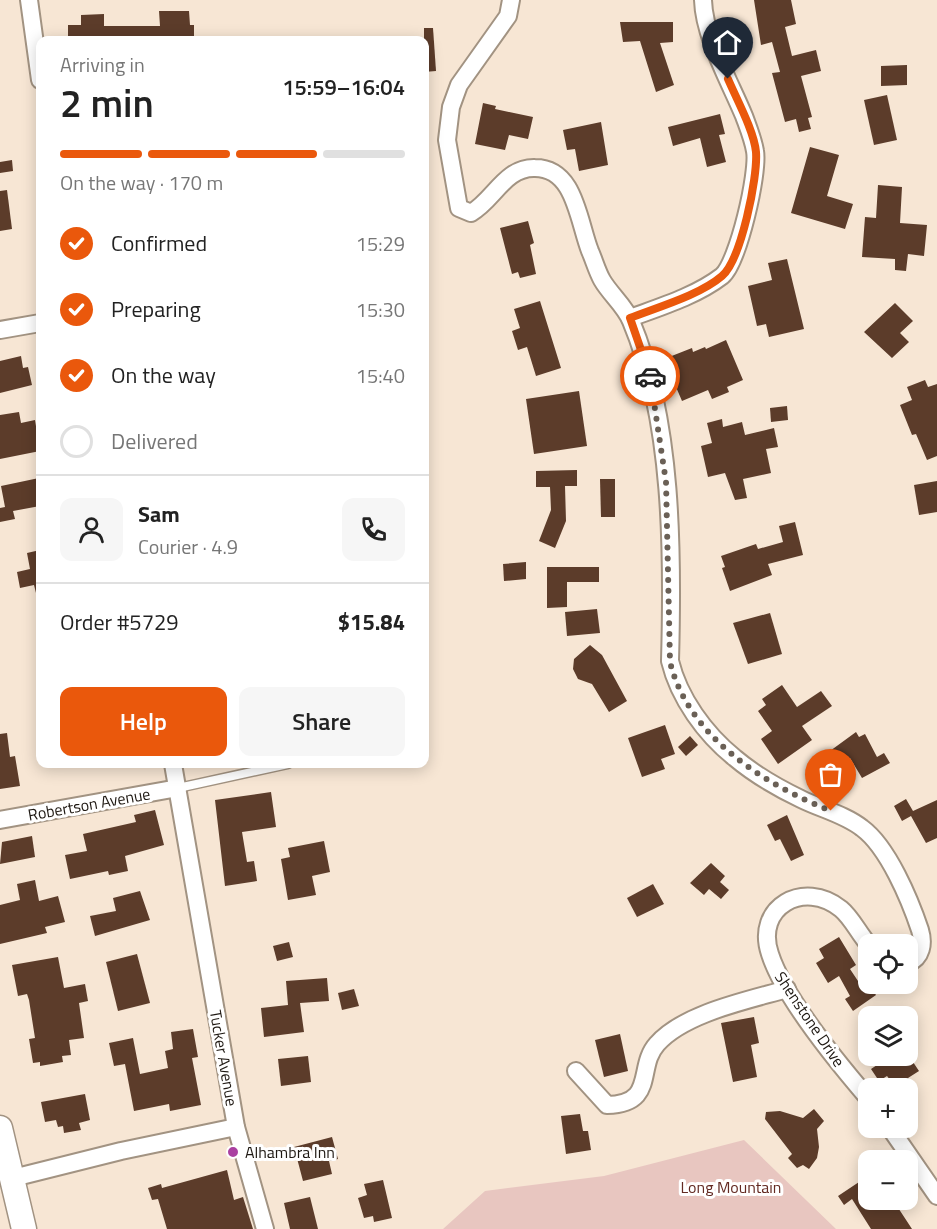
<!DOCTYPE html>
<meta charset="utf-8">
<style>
:root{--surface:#fff;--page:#f6f6f6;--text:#222;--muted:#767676;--line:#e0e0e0;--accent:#ea580c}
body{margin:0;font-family:"Titillium Web",sans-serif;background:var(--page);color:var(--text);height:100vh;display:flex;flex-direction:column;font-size:22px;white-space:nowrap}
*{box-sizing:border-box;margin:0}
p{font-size:20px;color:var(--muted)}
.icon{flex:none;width:33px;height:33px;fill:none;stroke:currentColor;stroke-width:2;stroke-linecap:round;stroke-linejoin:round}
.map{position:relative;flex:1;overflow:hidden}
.sheet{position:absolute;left:36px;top:36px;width:393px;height:732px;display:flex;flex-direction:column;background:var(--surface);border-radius:12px;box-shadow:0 3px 15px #0003}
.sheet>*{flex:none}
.tools{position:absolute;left:858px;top:934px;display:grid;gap:12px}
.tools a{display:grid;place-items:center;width:60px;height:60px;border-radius:12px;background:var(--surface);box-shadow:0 3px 15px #0003;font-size:30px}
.pin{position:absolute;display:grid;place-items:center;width:51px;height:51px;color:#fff;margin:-62px -26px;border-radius:50% 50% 50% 0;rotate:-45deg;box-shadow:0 0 6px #0007}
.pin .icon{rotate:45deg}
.courier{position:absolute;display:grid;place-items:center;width:60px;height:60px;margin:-30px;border:4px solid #ea580c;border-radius:50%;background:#fff;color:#222;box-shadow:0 2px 8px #0007}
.headline em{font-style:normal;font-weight:600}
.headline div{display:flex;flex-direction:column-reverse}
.headline{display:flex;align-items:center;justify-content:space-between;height:102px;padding:0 24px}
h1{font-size:39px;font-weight:600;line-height:45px}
.bar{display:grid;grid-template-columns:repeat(4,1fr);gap:9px 6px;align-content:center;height:72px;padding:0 24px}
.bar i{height:8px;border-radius:4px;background:var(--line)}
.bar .current{background:var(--accent)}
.bar p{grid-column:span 4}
.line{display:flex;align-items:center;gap:15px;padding:0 24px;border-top:2px solid var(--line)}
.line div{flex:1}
.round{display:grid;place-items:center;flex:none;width:63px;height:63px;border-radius:12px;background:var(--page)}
ol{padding:0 24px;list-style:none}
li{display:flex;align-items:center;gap:18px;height:66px}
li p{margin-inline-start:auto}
li .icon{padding:6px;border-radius:50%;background:var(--accent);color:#fff;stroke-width:4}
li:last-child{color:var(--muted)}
li i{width:33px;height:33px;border:3px solid var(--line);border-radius:50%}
.button{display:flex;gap:12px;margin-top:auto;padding:12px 24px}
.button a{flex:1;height:69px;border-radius:12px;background:var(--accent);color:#fff;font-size:24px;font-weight:600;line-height:69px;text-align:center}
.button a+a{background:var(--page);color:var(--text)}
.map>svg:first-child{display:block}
.green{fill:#e8c6c0}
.building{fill:#5c3c2a}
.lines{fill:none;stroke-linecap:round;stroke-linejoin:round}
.service-casing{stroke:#a29382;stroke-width:11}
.minor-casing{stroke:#a29382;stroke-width:20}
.secondary-casing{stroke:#a29382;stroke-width:27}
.service{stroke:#fff;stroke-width:8}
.minor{stroke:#fff;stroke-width:16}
.secondary{stroke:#fff;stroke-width:24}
.done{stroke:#6a6056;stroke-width:6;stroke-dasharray:0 10.8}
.route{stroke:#ea580c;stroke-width:8}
.poi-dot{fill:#aa40a1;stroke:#fff;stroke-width:2}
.labels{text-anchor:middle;stroke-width:6;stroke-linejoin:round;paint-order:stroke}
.street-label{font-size:16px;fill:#1e1812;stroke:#fff}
.poi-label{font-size:16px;fill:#1e1812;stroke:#fff;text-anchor:start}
.park-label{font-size:16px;fill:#632a22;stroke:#fff}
</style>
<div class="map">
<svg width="937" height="1229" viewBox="0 0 937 1229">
<rect width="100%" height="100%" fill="#f7e6d4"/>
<polygon class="green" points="744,1140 836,1229 443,1229 485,1191 604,1176"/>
<g class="building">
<polygon points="754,0 791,0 796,24 785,27 792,56 816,50 821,71 801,76 812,117 808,118 811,129 799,132 796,119 785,122 772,73 780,72 772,42 761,45"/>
<polygon points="159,11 189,11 190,25 194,25 194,40 68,40 68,25 81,25 81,15 104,14 104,26 160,26"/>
<polygon points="620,22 673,22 673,42 660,43 674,85 656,92 640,41 623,42"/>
<polygon points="424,28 433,28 436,71 424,72"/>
<polygon points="907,65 907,85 881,86 881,66"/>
<polygon points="887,95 897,140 874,145 864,100"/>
<polygon points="483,103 496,106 495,109 533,117 528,139 509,135 505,150 475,144"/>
<polygon points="720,114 725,134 719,135 726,162 707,167 700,138 673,146 668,127"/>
<polygon points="601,122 608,165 579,171 575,149 567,150 563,130"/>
<polygon points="810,147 839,155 827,196 853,204 845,229 791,213"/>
<polygon points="12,160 13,171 0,173 0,162"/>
<polygon points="878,185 902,187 900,223 927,225 924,256 908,254 906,271 895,270 895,259 862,257 865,217 876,218"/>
<polygon points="7,190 12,229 0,231 0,191"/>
<polygon points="528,221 534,243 530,245 536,274 520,278 518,272 512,274 500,228"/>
<polygon points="787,259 804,329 769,337 766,324 757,326 748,286 772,280 768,263"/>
<polygon points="540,301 561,368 536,376 527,347 518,350 512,331 520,328 514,309"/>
<polygon points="895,303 913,321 900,333 909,342 892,358 864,332"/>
<polygon points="726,340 743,380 727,387 729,392 712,399 708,390 682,401 664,359 692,348 693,352 705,347 706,349"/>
<polygon points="21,356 23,368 28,367 32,385 0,393 0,361"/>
<polygon points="925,380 928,387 937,384 937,456 927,460 916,434 912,435 900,405 912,400 907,387"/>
<polygon points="579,391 587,446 534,454 526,399"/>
<polygon points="787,406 788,420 771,422 770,408"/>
<polygon points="19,412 21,423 35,420 40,451 0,459 0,415"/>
<polygon points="722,419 723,427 742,422 745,435 774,428 778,447 766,449 771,473 743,479 747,498 735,500 725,473 708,477 701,446 712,443 707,423"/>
<polygon points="577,470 577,486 565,486 566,521 555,548 539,541 551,510 550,487 536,487 536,471"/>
<polygon points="39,478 40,506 13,511 15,519 0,522 0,508 5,507 1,486"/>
<polygon points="600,479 615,479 615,517 601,517"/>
<polygon points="937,481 937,512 919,515 914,485"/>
<polygon points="795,522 803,555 768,564 772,575 730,591 722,568 725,567 721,556 756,544 758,549 783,542 779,526"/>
<polygon points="40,550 40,592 36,593 34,585 20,588 17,572 30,569 27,553"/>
<polygon points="526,562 526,579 504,581 503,564"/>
<polygon points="547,567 599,567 599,582 567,582 567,607 547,608"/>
<polygon points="597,609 600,633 567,636 565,612"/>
<polygon points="770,613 782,654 748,664 733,623"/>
<polygon points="590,645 602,655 627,701 609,712 592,684 578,679 573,669 574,659"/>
<polygon points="782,685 797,707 821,691 832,706 802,726 812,740 778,764 761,739 772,731 758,711 766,705 762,699"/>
<polygon points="665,725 675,754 661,759 665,769 642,777 628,738"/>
<polygon points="856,732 859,737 865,734 877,757 884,753 890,763 862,778 850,758 838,765 830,751"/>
<polygon points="7,733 10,757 15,756 20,786 0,789 0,734"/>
<polygon points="690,736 698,745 686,756 678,747"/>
<polygon points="271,792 276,827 242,832 247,862 254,861 257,881 225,886 215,800"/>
<polygon points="906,799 913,811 937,800 937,838 926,843 911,816 902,821 894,806"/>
<polygon points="155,810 164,845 125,856 128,871 109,875 108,871 70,879 65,855 87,851 83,834 136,822 134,815"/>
<polygon points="787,815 804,855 791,861 780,839 775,841 767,825"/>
<polygon points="32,836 35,857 0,864 2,842"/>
<polygon points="324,841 330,872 312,876 316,895 288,900 281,859 290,857 288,848"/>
<polygon points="711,863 725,876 720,882 729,890 721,899 709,889 704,895 690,883"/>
<polygon points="35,880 39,901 58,896 65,922 45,927 47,933 0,944 0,905 20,900 17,884"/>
<polygon points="653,884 664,904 637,917 627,898"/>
<polygon points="140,891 150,920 95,936 90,916 116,911 113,898"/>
<polygon points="839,937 856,965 850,969 862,987 868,983 876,995 853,1011 845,999 850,996 839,976 828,983 816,963 824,958 819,949"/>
<polygon points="289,942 293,957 277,961 273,946"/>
<polygon points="137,954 150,1003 118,1011 106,962"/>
<polygon points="58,957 64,988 85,984 88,1001 79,1003 84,1038 69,1040 71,1055 62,1056 63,1062 40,1066 40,1062 33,1063 29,1039 35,1038 29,1000 27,994 18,996 12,965"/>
<polygon points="327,978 329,1001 300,1003 304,1032 264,1037 261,1008 288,1005 286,981"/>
<polygon points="354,989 359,1006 342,1010 338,993"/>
<polygon points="754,1017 759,1043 751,1045 757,1077 733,1082 721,1023"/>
<polygon points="193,1029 198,1057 192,1058 201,1105 170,1111 169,1104 134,1111 125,1064 114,1066 109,1043 133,1038 140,1074 168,1068 165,1051 173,1049 171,1032"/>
<polygon points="620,1034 628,1071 604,1077 595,1040"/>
<polygon points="308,1056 311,1082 281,1086 278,1059"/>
<polygon points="875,1056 909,1056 919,1071 908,1078 915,1089 897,1089 887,1076 879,1081 871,1069 880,1063"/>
<polygon points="85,1094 90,1120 79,1123 81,1130 64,1133 63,1126 58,1127 56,1120 45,1122 41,1102"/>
<polygon points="814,1109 824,1121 817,1129 819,1147 817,1158 809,1169 803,1165 797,1168 788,1158 792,1154 765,1119 766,1112 780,1111 803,1118"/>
<polygon points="580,1114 583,1131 588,1131 591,1150 566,1154 561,1116"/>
<polygon points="332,1137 338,1159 329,1161 332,1174 303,1181 294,1147"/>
<polygon points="227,1170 234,1200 243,1197 253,1229 167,1229 158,1199 152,1200 148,1188 161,1184 162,1188"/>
<polygon points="383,1180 392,1218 374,1222 373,1216 364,1218 358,1198 367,1195 364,1184"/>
<polygon points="859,1182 863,1189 868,1186 868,1200 893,1200 912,1229 871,1229 852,1199 844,1205 838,1196"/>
<polygon points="310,1197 318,1229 290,1229 284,1203"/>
</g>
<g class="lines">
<g class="service-casing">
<polyline id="service" points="178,788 288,764"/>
</g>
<g class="minor-casing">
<g id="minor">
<polyline points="29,0 40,80"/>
<path d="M511,0L508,16L459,85L451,107L447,140L459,208L471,213C494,200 505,167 535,168C575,168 578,220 590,251C594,260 597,271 602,280C610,294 625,306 631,321C673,421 673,554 670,661C679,698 705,734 735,758C754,774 778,788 801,799C821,809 844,814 862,828C888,847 910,900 920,930C924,943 922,958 908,963"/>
<path d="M630,318C660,307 696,296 722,276C738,263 759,172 755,151C753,139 748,127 744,116C730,82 704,37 703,0"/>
<polyline points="0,330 40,323"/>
<polyline points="173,764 236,1127 265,1229"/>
<polyline points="0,820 178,788"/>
<path d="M576,1071L607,1105C657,1104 636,1067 657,1044C684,1013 749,1000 787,989"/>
<path d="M868,1098C838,1063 784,998 770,954C754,907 804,879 841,909C852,918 859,934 869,945"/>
<polyline points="890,1128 937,1196"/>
<polyline points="13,1178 121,1151 236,1127"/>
</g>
</g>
<g class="secondary-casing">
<polyline id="secondary" points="0,1128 24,1229"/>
</g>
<use href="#service" class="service"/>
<use href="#minor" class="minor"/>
<use href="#secondary" class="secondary"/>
</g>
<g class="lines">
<path class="done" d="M650,376L666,482L670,662C688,736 763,784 831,811"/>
<path class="route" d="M650,376L630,318C658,307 700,295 722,276C741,260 758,177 756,152C754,131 737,100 728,79"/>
</g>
<circle class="poi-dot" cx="233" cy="1152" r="6"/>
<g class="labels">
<g class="street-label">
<text transform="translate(89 804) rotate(-10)" y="6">Robertson Avenue</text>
<text transform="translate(810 1019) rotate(56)" y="6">Shenstone Drive</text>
<text transform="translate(224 1058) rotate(80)" y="6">Tucker Avenue</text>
</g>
<g class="poi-label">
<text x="245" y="1158">Alhambra Inn</text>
</g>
<g class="park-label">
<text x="731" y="1193">Long Mountain</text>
</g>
</g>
</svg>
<div class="tools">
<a><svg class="icon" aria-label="locate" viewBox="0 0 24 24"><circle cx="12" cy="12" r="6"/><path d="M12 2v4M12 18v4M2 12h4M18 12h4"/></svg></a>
<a><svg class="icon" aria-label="layers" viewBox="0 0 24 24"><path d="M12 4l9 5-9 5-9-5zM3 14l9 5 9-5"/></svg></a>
<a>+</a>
<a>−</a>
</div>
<div class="pin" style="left:831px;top:811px;background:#ea580c"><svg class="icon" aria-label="bag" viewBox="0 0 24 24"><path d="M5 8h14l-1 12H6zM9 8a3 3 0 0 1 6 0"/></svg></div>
<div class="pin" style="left:728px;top:79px;background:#1f2937"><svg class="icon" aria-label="home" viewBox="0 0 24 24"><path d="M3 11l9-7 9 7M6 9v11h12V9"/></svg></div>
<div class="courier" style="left:650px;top:376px"><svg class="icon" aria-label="car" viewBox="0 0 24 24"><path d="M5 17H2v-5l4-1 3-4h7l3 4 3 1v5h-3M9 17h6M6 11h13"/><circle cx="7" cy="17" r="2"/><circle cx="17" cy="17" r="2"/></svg></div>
<section class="sheet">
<div class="headline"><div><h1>2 min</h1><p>Arriving in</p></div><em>15:59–16:04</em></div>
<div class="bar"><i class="current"></i><i class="current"></i><i class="current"></i><i></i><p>On the way · 170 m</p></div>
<ol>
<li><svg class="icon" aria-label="check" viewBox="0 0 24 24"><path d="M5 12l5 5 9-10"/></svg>Confirmed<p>15:29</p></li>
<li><svg class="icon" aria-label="check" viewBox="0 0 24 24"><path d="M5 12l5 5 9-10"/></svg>Preparing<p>15:30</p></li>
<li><svg class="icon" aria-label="check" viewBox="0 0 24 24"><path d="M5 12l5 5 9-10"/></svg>On the way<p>15:40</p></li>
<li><i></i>Delivered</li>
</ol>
<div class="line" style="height:108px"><a class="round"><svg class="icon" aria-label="person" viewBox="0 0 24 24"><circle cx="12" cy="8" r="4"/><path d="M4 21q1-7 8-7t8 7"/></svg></a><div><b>Sam</b><p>Courier · 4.9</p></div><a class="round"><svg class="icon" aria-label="phone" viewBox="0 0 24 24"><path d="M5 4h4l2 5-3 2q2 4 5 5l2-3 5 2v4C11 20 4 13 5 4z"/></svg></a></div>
<div class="line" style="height:78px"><div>Order #5729</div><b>$15.84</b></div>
<div class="button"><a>Help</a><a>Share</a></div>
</section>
</div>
